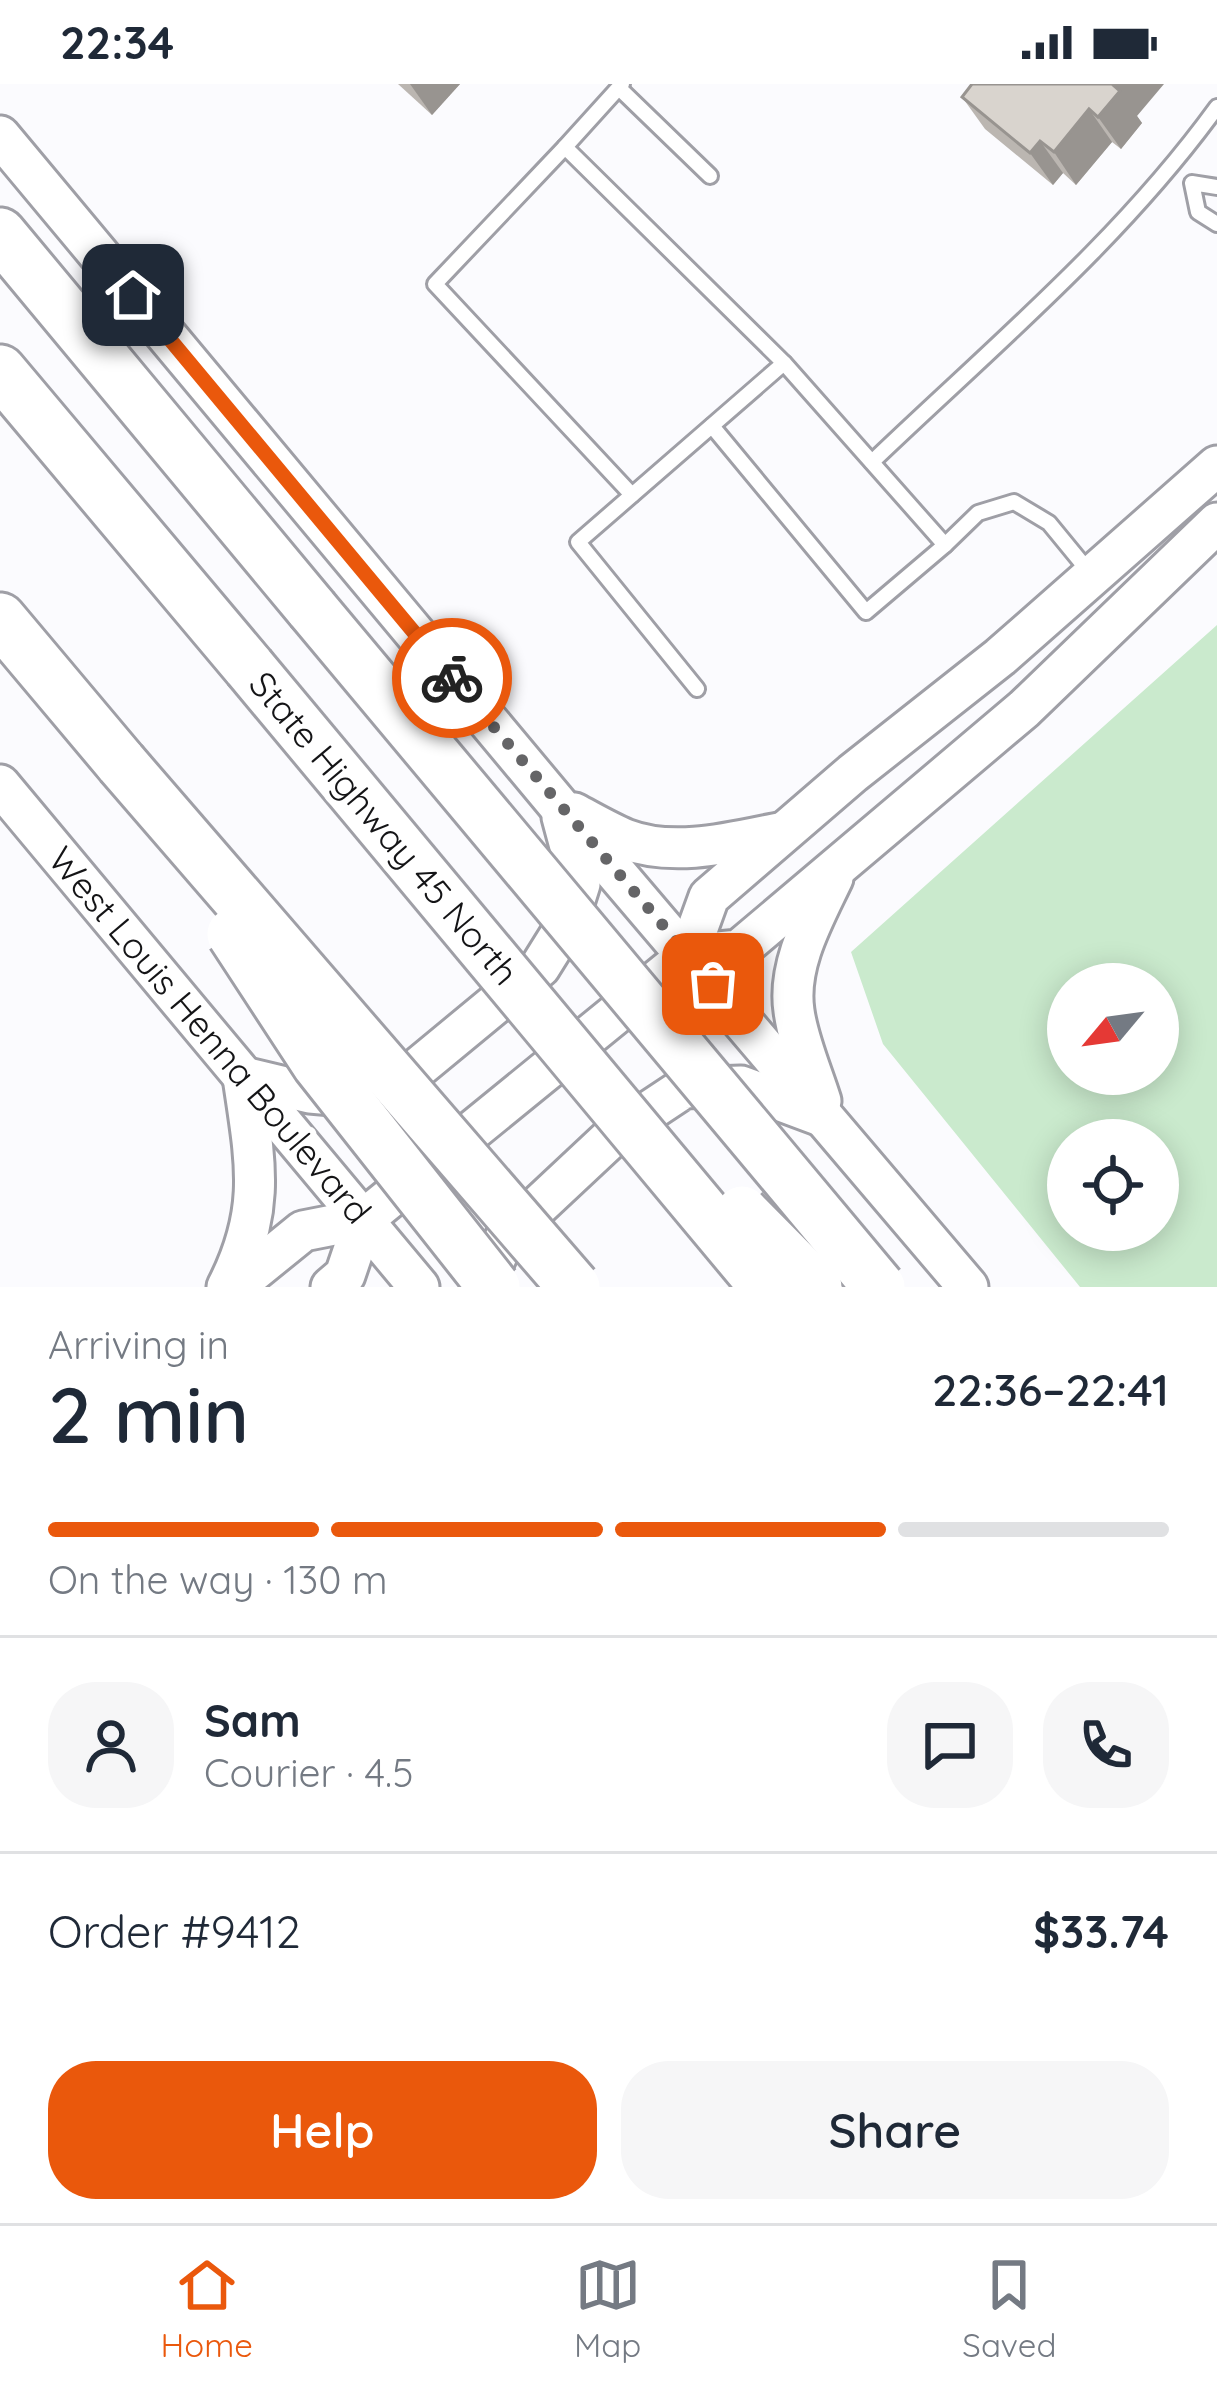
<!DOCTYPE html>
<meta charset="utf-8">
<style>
:root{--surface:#fff;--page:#f6f6f7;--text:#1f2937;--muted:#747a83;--line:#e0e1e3;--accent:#ea580c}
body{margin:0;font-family:Quicksand,sans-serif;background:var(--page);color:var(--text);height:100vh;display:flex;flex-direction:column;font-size:45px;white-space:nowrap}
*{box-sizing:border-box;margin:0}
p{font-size:39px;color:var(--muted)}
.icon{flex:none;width:66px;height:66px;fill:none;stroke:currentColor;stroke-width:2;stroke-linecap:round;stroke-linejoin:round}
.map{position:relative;height:1203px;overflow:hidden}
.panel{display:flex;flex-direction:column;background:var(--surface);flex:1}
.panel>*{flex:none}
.needle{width:78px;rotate:241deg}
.buttons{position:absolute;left:1047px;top:879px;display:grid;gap:24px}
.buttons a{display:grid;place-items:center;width:132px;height:132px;border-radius:50%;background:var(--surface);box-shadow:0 6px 30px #0003;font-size:60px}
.pin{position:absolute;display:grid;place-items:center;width:102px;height:102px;color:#fff;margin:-51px;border-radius:24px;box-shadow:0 6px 18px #0006}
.courier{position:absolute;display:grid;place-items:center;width:120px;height:120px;margin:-60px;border:9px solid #ea580c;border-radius:50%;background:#fff;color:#222;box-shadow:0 3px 15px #0007}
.summary em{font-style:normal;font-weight:600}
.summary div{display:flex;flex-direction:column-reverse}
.summary{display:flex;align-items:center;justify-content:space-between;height:204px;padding:0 48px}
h1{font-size:78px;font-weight:600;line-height:90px}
.bar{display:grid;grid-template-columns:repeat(4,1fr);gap:18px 12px;align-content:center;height:144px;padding:0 48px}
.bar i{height:15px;border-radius:9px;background:var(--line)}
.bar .active{background:var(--accent)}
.bar p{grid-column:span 4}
.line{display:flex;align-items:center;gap:30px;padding:0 48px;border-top:3px solid var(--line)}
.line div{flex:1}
.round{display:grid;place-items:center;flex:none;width:126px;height:126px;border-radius:48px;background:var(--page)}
.button{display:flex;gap:24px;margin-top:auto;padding:24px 48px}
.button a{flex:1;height:138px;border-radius:48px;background:var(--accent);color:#fff;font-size:48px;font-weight:600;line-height:138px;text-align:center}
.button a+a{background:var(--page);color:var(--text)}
.status{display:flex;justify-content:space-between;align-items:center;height:84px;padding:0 60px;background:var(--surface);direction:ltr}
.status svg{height:33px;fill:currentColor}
.tabs{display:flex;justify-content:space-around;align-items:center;height:168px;border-top:3px solid var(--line);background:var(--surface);font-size:33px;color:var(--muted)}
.tabs a{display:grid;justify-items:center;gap:6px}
.tabs .active{color:var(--accent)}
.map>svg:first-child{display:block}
.green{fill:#caeacd;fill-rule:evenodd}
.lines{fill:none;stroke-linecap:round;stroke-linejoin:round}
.service-casing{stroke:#9f9fa6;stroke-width:20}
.secondary-casing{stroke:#9f9fa6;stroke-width:45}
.motorway-casing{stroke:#9f9fa6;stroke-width:57}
.service{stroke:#fff;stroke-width:14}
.secondary{stroke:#fff;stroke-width:39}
.motorway{stroke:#fff;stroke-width:51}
.motorway-bridge-casing{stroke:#9f9fa6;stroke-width:57;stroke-linecap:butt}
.motorway-bridge{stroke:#fff;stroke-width:51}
.wall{fill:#bbb6b1}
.shaded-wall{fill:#989490}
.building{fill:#d9d4ce;stroke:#989490;stroke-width:3}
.done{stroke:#656567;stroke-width:12;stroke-dasharray:0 21.6}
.route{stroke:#ea580c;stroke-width:15}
.labels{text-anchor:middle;stroke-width:12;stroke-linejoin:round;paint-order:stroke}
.street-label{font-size:36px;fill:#141416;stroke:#fff}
</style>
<div class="status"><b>22:34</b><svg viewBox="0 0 49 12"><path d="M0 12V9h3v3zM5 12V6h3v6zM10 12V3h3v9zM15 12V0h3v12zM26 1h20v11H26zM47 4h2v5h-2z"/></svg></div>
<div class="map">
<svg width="1217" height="1203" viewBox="0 0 1217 1203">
<rect width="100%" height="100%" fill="#fbfbfe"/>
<path class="green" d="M1217,541V1203H1080L883,960L851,868ZM1068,900H1158V990H1068ZM1068,1056H1158V1146H1068Z"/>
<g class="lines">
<g class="service-casing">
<g id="service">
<polyline points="622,0 565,63 784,279 578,458 697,605"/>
<polyline points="619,4 710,92"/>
<polyline points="565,63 435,200 632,411"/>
<polyline points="1217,103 1192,99 1198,128 1217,140"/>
<polyline points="712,342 866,528 945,461 784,279"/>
<path d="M872,378C991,264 1120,157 1217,23"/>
<polyline points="945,461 978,429 1014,418 1049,439 1090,489"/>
</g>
</g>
<g class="secondary-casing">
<g id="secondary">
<polyline points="0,52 559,722 968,1203"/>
<polyline points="0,701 419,1203"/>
<path d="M574,729C591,738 608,748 625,755C674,774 733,758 783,748"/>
<polyline points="688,871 739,866 1024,625 1217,439"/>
<polyline points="243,993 310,1009 355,1013 402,997 540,883 568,838 580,800 562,733"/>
<path d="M821,1017C812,988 798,957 794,927C787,881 814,834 833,794"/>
<path d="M227,1203C267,1125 255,1076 243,993"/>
<polyline points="234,1203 303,1147 364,1135 688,871 709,813 853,689 1000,573 1217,382"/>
<polyline points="331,1203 345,1191 364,1135"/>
<polyline points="482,1203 506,1152 616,1049 684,1004 741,1002 821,1032"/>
</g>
</g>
<g class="motorway-casing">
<g id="motorway">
<polyline points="0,150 312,525"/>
<polyline points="0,287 249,583"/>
<polyline points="0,535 121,679"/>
</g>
</g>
<use href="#service" class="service"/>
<use href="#secondary" class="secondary"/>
<use href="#motorway" class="motorway"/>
<g class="motorway-bridge-casing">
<g id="motorway-bridge">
<polyline points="312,525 879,1203"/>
<polyline points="249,583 766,1203"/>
<polyline points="121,679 574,1203"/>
<polyline points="233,850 318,980 494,1203"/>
<polyline points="742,1128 816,1203"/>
</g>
</g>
<use href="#motorway-bridge" class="motorway-bridge"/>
</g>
<g class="wall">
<polygon points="398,0 460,0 432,31"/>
<polygon points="962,13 1137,32 1142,39 1121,65 1112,58 1076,101 1063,89 1053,101 985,45"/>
</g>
<g class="shaded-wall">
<polygon points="410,0 460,0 432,31"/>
<polygon points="1114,0 1164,0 1137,32 1142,39 1121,65 1098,33"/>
<polygon points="1089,25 1112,58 1076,101 1054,68"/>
<polygon points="1040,57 1063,89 1053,101 1030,69"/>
</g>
<polygon class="building" points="972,0 1114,0 1113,1 1120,7 1098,33 1089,25 1054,68 1040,57 1030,69 962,13"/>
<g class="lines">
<polyline class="done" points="452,594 713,900"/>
<polyline class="route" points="133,211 452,594"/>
</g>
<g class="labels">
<g class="street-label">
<text transform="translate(384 744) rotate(50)" y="13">State Highway 45 North</text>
<text transform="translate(210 951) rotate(50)" y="13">West Louis Henna Boulevard</text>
</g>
</g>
</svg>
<div class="buttons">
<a><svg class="needle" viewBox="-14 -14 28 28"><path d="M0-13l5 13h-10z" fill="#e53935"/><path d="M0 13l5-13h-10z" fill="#747a83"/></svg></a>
<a><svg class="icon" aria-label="locate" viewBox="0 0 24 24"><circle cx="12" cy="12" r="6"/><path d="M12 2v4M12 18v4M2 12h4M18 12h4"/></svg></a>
</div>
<div class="pin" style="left:713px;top:900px;background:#ea580c"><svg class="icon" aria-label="bag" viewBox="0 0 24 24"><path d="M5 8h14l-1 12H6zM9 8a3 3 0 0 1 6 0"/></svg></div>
<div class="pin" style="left:133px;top:211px;background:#1f2937"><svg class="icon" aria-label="home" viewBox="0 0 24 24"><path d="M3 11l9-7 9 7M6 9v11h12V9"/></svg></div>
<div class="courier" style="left:452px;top:594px"><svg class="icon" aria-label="bike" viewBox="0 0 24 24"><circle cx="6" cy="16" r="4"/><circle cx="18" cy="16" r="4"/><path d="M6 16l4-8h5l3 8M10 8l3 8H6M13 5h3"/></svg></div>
</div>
<section class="panel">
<div class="summary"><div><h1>2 min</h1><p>Arriving in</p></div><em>22:36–22:41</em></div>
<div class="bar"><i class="active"></i><i class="active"></i><i class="active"></i><i></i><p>On the way · 130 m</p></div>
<div class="line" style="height:216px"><a class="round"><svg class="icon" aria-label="person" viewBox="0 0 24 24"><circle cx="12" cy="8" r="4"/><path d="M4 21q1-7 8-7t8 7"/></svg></a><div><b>Sam</b><p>Courier · 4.5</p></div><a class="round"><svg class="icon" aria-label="chat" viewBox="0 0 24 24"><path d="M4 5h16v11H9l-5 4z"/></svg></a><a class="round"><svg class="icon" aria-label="phone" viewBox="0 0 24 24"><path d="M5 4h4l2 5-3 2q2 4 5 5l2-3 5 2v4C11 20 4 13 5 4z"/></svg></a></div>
<div class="line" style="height:156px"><div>Order #9412</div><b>$33.74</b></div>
<div class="button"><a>Help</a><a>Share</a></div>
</section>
<nav class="tabs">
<a class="active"><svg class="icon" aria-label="home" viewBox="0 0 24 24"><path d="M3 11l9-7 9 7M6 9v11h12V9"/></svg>Home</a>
<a><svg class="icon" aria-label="map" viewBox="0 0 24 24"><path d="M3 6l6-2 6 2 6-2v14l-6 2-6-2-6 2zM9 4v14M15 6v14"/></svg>Map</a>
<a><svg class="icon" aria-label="saved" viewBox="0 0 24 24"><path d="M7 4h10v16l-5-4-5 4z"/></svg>Saved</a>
</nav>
